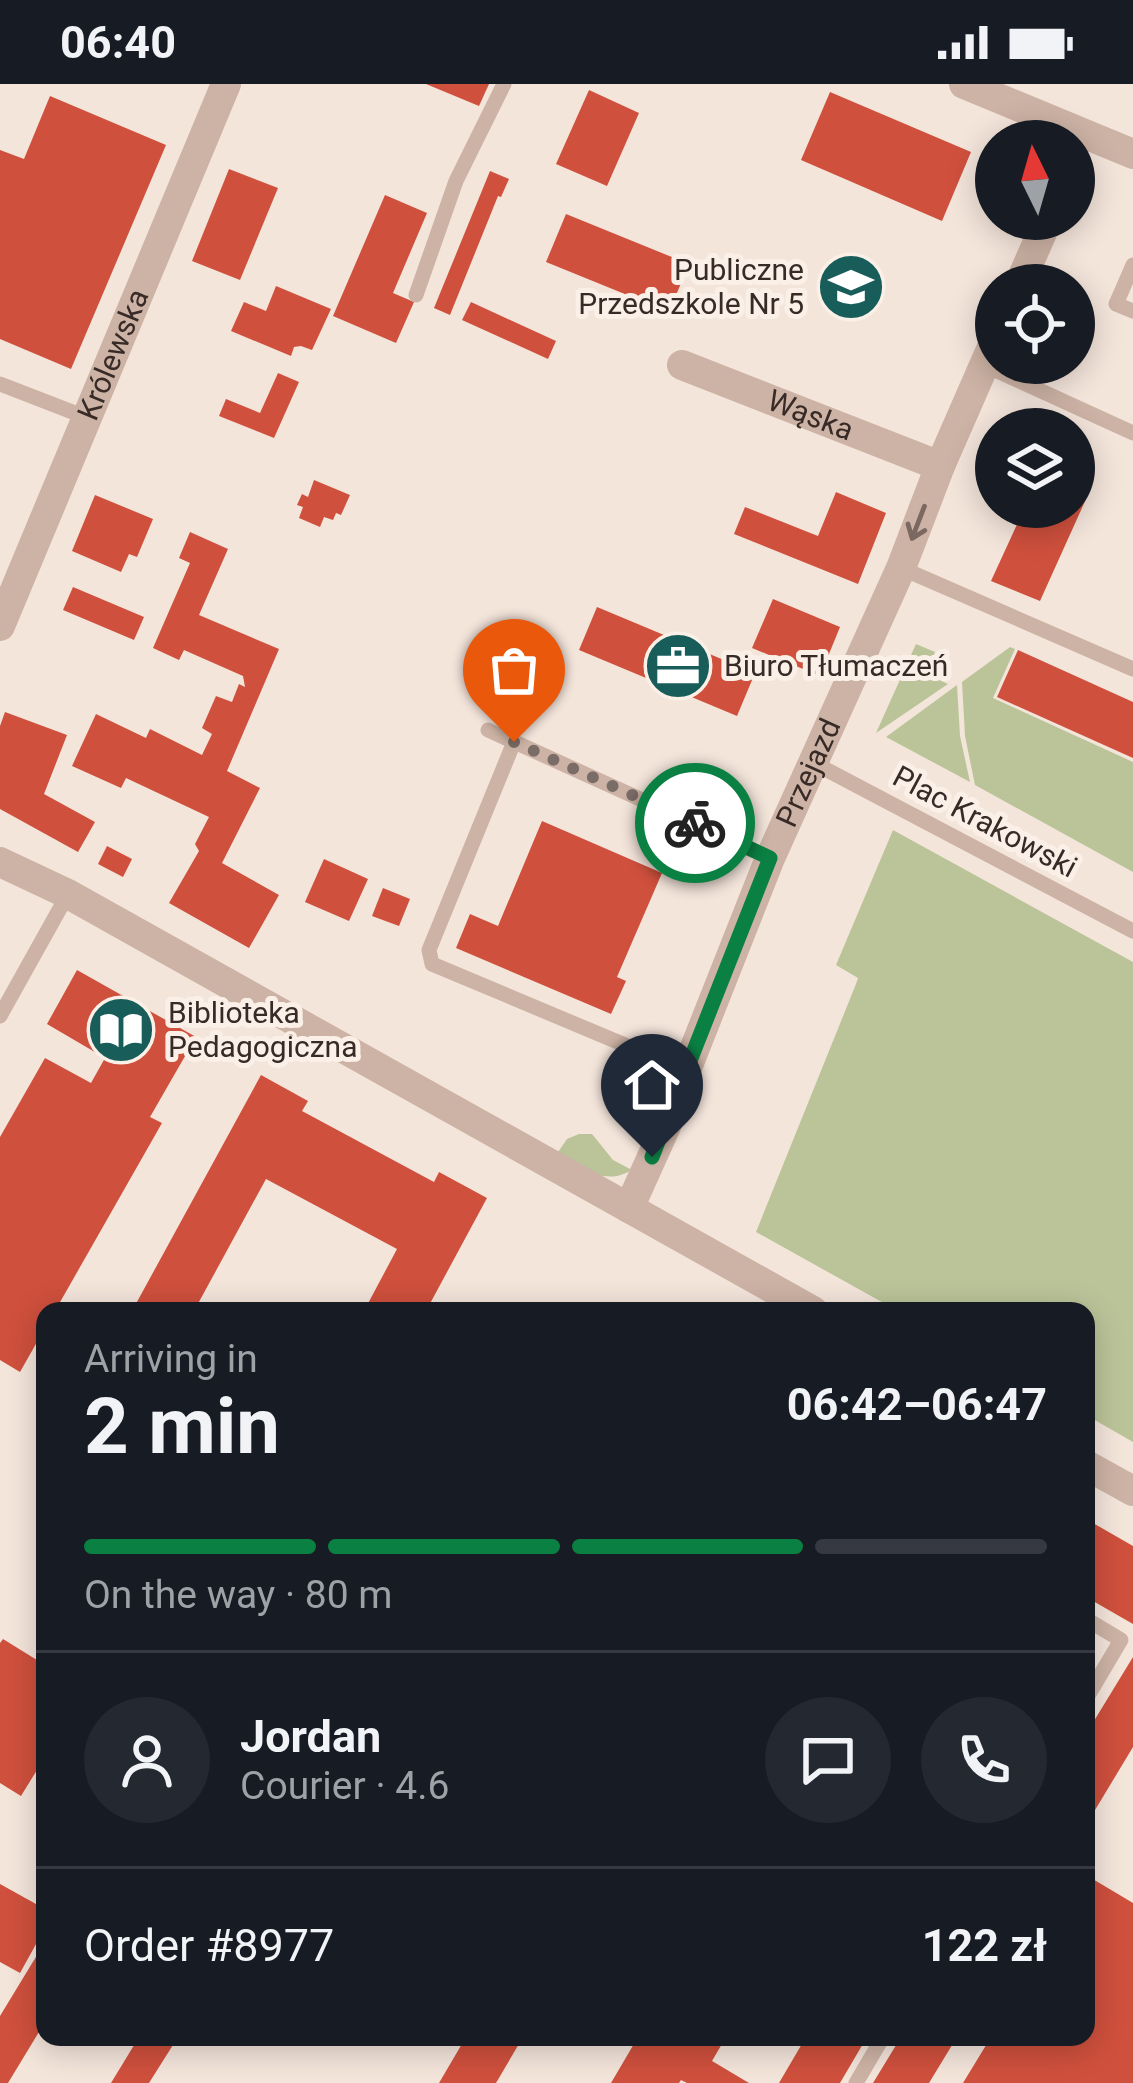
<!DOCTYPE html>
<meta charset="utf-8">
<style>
:root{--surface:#171b24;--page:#242831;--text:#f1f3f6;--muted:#9ea1a6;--line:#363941;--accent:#0b8043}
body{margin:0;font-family:Roboto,sans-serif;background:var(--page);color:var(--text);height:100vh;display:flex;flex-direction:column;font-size:45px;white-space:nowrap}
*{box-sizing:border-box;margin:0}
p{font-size:39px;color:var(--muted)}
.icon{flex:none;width:66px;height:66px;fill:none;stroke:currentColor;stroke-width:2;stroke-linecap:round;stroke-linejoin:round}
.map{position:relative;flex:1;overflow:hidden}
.drawer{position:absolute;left:36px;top:1218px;width:1059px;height:744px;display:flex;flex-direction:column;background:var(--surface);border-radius:24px;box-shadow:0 6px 30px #0003}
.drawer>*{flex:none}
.needle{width:78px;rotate:355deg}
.fabs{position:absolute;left:975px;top:36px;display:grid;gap:24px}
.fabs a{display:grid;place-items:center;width:120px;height:120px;border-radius:50%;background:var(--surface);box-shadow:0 6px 30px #0003;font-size:60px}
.pin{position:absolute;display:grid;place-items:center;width:102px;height:102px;color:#fff;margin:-123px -51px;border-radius:50% 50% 50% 0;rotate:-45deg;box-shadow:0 0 12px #0007}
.pin .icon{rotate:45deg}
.courier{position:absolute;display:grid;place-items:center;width:120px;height:120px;margin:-60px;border:9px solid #0b8043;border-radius:50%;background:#fff;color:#222;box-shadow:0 3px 15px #0007}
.headline em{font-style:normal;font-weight:700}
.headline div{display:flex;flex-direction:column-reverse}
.headline{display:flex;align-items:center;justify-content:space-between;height:204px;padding:0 48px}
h1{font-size:78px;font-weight:700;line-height:90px}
.bar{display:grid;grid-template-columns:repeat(4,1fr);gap:18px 12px;align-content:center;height:144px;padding:0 48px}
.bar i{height:15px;border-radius:9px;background:var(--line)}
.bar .current{background:var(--accent)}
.bar p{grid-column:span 4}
.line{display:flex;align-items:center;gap:30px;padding:0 48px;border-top:3px solid var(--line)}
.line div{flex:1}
.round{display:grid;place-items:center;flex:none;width:126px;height:126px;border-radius:63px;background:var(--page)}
.status{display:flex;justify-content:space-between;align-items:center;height:84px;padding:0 60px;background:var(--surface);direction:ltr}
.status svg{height:33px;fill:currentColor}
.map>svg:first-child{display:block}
.green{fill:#bbc499}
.building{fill:#cf503d}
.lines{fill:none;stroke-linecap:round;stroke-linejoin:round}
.service{stroke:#cdb3a5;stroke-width:15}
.minor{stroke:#cdb3a5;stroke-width:30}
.oneway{stroke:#7b6860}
.done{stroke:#7a6c66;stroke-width:12;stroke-dasharray:0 21.6}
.route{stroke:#0b8043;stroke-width:15}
.labels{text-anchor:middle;stroke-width:10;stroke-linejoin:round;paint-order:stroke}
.poi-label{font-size:30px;fill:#382b27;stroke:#fbf0e7;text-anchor:start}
.street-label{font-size:30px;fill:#382b27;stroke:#fbf0e7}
</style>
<div class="status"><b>06:40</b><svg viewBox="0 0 49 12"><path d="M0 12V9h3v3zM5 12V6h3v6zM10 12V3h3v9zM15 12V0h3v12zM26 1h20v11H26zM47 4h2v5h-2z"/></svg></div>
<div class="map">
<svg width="1133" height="1999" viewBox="0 0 1133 1999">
<rect width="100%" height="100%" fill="#f4e5db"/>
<g class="green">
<polygon points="916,560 935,568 926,590 948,600 876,649"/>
<polygon points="1010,563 1015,565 993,614 1133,678 1133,788 975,701 965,652 962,598"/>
<polygon points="957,601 960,652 970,698 886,653"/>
<polygon points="893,746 1133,878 1133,1358 1086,1331 1086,1227 898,1227 756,1148 856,900 858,894 836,881"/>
<path d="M579,1050H592L613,1076L632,1086C603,1103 584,1083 558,1068L567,1055Z"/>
</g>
<g class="building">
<polygon points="426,0 489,0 479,22"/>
<polygon points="589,6 639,29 607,102 556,80"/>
<polygon points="830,8 971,68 942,137 801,76"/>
<polygon points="50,12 166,61 71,285 0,255 0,66 24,75"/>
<polygon points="229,85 278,104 240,196 192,177"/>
<polygon points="490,87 509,95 501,113 498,112 450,231 434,224"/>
<polygon points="385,111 427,129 393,209 414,218 396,259 333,232"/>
<polygon points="566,130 689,180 669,228 546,178"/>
<polygon points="276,202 331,225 312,266 301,262 294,263 291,272 231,247 244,218 266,227"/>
<polygon points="471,218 556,257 548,275 462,236"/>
<polygon points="278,289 299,298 274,354 219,332 226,315 260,329"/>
<polygon points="314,396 350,411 341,431 336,429 333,436 324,433 320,443 299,434 303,423 297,421 302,410 308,413"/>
<polygon points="1074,396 1091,404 1040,517 991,497 1025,423 1074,423"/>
<polygon points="836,408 886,429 858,500 734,450 745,423 818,452"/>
<polygon points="95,411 153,435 137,473 129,470 121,488 72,467"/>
<polygon points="190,448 228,465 199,531 279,565 227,687 260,704 222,779 279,811 249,864 169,819 199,767 195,760 209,733 126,694 121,704 72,682 96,630 146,654 150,645 202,671 212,650 202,644 216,612 232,618 239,600 245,603 243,592 184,566 179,576 153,564 190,479 179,474"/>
<polygon points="73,503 144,533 134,556 63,526"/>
<polygon points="773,515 840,543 820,592 752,564"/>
<polygon points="597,523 755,589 737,632 579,566"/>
<polygon points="1018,566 1133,618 1133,674 997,613"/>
<polygon points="5,628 67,651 44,710 95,738 78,768 0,725 0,642"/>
<polygon points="542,737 662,789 617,893 626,897 611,930 456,864 470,830 498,842"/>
<polygon points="107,762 132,775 123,793 98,780"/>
<polygon points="324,775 368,795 349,837 305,818"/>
<polygon points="383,804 410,815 399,842 372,832"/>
<polygon points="77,886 196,953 150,1033 162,1039 55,1227 45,1227 45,1244 20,1288 0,1276 0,1053 45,974 91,999 105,974 47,940"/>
<polygon points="261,991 308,1017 302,1027 434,1098 439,1088 487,1114 426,1227 364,1227 397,1165 266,1095 194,1227 132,1227"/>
<polygon points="1086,1435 1133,1462 1133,1540 1086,1513"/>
<polygon points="3,1555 45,1581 45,1673 21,1712 0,1699 0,1559"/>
<polygon points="1133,1573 1133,1663 1086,1741 1086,1650"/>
<polygon points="1086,1791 1133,1819 1133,1999 963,1999 991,1953 1086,1953"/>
<polygon points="0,1800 45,1825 45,1844 20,1889 0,1878"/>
<polygon points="45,1858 45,1938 8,1999 0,1999 0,1932"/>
<polygon points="139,1953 178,1953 149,1999 111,1999"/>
<polygon points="466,1953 523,1953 496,1999 439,1999"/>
<polygon points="638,1953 726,1953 712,1977 749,1999 687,1999 681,1996 679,1999 611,1999"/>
<polygon points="806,1953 867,1953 840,1999 779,1999"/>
<polygon points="901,1953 957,1953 929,1999 873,1999"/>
</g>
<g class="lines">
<g class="service">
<polyline points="1133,181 1116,220 1133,227"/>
<polyline points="416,211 456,97 504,0"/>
<polyline points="984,281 1133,349"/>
<polyline points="0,300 88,334"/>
<polyline points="901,484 1133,585"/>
<polyline points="488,646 770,774"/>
<polyline points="514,658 429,866 432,880 687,987"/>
<polyline points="812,678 1133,847"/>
<polyline points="0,932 68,810"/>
<polyline points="1086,1535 1121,1556 1086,1615"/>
<polyline points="856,1999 883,1953"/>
</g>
<g class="minor">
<polyline points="964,0 1133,70"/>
<polyline points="1019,201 1048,135"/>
<path id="s1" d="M682,281L940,382"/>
<path id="s2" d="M0,542L226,0"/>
<polyline points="0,778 68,810 813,1227"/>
<path id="s3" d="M629,1124L670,1033L681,999L770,774L901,484L940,382L996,254"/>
<polyline points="1086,1381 1133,1407"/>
</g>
</g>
<defs><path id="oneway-shaft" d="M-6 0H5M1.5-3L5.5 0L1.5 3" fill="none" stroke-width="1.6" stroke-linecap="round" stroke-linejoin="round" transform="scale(3)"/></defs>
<use class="oneway" href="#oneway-shaft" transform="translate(918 439) rotate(111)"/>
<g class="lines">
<polyline class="done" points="514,658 695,739"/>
<polyline class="route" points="652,1073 770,774 695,739"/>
</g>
<defs>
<g id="school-disc" transform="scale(3.45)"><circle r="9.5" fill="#195d5a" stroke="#fbf0e7"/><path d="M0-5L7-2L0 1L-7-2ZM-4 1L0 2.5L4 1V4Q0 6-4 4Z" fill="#fff"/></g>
<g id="office-disc" transform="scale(3.45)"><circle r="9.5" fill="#195d5a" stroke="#fbf0e7"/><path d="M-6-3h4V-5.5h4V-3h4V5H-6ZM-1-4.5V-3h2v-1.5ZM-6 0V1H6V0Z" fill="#fff"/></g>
<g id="library-disc" transform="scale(3.45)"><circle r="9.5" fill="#195d5a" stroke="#fbf0e7"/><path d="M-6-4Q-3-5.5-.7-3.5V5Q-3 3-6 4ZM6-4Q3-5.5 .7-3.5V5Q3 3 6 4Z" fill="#fff"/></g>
</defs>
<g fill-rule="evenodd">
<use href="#school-disc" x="851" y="203"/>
<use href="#office-disc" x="678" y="582"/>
<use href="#library-disc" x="121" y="946"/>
</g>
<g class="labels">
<g class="poi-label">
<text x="804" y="196" text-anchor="end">Publiczne<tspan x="804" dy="34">Przedszkole Nr 5</tspan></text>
<text x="724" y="592">Biuro Tłumaczeń</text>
<text x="168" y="939">Biblioteka<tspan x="168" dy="34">Pedagogiczna</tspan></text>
</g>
<g class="street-label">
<text dy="10" stroke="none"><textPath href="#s2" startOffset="294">Królewska</textPath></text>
<text dy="10" stroke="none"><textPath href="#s1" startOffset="138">Wąska</textPath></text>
<text dy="10" stroke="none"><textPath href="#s3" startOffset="471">Przejazd</textPath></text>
<text transform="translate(985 738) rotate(28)" y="10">Plac Krakowski</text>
</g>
</g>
</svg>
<div class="fabs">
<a><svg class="needle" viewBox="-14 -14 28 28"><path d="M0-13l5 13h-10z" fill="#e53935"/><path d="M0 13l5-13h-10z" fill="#9ea1a6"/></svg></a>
<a><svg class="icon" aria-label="locate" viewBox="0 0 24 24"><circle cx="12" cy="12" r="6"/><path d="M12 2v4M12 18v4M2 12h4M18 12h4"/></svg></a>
<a><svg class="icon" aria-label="layers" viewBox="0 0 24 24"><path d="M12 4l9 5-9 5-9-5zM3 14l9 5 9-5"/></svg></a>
</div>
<div class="pin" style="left:514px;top:658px;background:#ea580c"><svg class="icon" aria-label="bag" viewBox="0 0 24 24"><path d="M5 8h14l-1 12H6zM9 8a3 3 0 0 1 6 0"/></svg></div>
<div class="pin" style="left:652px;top:1073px;background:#1f2937"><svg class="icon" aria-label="home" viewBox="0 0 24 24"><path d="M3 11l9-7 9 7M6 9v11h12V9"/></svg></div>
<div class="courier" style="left:695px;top:739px"><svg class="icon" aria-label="bike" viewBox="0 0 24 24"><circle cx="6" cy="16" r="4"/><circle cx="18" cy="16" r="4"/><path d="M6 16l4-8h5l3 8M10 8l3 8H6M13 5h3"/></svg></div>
<section class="drawer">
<div class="headline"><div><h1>2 min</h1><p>Arriving in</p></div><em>06:42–06:47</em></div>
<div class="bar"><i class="current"></i><i class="current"></i><i class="current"></i><i></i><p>On the way · 80 m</p></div>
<div class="line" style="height:216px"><a class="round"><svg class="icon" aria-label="person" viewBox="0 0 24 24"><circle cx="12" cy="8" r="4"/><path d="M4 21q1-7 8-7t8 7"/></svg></a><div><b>Jordan</b><p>Courier · 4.6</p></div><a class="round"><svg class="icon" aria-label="chat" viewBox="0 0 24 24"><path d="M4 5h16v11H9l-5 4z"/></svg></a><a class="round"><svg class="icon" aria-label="phone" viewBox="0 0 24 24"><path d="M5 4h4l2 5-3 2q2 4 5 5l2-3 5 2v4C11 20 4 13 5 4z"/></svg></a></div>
<div class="line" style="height:156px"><div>Order #8977</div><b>122 zł</b></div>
</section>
</div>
